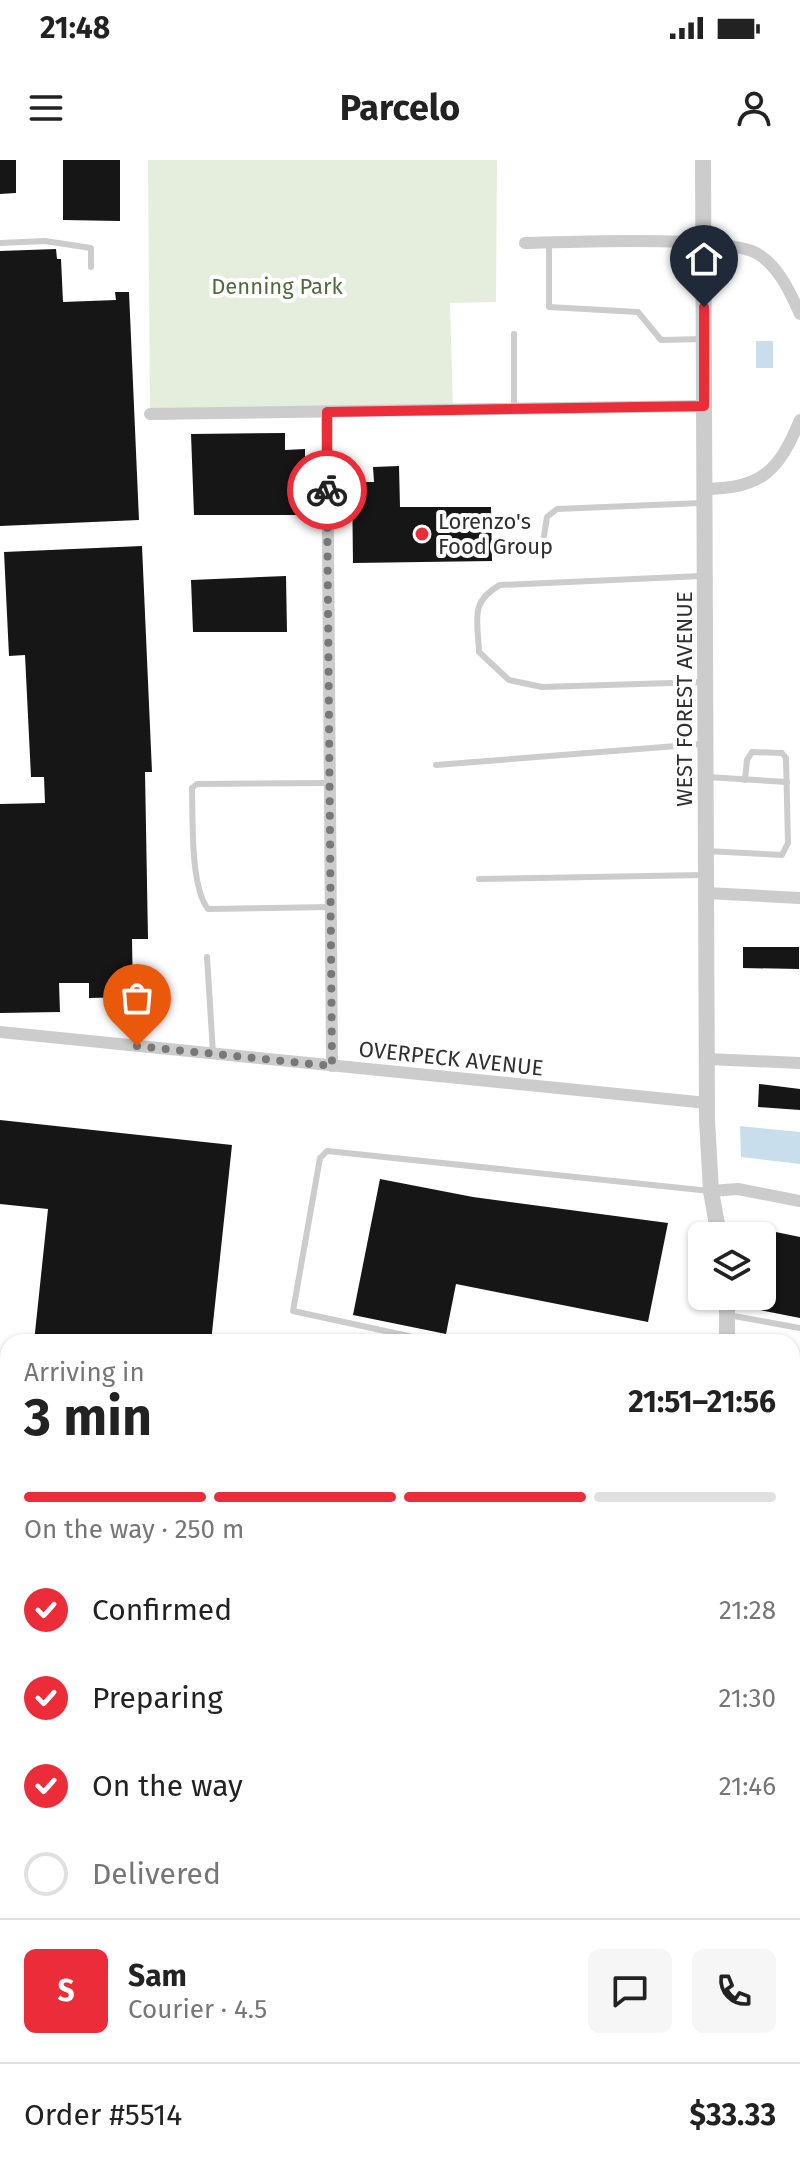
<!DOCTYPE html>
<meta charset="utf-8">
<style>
:root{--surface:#fff;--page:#f6f6f6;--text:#222;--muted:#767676;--line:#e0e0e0;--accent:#ea2d38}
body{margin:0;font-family:"Fira Sans",sans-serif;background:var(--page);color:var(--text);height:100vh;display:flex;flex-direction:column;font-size:30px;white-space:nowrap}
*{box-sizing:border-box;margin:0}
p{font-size:26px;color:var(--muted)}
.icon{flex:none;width:44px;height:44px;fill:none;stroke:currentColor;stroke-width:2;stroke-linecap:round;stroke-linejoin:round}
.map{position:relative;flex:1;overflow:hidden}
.sheet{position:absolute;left:0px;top:1174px;width:800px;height:848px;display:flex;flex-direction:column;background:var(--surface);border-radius:24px 24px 0 0;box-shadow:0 2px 6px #0004}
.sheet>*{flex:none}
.tools{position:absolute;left:688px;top:1062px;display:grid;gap:16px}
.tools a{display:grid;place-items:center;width:88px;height:88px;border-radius:12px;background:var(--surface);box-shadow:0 2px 6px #0004;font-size:40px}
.pin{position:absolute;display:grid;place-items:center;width:68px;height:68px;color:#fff;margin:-82px -34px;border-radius:50% 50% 50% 0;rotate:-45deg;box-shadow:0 0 8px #0007}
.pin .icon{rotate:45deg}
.courier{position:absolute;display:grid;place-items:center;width:80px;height:80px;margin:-40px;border:6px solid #ea2d38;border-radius:50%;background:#fff;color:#222;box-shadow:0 2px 10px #0007}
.overview em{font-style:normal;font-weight:700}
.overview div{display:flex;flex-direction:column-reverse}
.overview{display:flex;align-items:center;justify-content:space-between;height:136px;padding:0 24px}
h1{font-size:52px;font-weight:700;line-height:60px}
.bar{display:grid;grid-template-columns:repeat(4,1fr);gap:12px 8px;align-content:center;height:96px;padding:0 24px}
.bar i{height:10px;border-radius:6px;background:var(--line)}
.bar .selected{background:var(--accent)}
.bar p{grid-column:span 4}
.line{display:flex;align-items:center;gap:20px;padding:0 24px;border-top:2px solid var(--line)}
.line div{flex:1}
.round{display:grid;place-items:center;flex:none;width:84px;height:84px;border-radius:12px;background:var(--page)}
ol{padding:0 24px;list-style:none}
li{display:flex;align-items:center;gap:24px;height:88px}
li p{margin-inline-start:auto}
li .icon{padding:8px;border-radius:50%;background:var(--accent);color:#fff;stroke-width:4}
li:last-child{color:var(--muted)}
li i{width:44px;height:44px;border:4px solid var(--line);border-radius:50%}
.status{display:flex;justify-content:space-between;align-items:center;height:56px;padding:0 40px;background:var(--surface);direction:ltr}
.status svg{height:22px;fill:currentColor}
header{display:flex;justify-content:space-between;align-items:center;height:104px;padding:0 24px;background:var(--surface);font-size:36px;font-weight:700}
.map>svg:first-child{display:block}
.green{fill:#e5eddc}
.water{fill:#c8deed}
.building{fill:#161616}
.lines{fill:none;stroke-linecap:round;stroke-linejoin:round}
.service{stroke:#ccc;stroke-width:6}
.minor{stroke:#ccc;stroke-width:12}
.tertiary{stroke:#ccc;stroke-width:16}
.done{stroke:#787878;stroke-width:8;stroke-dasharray:0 14.4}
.route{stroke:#ea2d38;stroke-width:10}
.poi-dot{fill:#ea2d38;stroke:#fff;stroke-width:3}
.labels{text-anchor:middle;stroke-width:8;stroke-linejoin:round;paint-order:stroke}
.park-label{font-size:22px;fill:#516c3b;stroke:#fff}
.poi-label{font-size:22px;fill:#2f2f2f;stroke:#fff;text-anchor:start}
.street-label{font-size:22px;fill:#2f2f2f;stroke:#fff}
</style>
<div class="status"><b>21:48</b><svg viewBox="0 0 49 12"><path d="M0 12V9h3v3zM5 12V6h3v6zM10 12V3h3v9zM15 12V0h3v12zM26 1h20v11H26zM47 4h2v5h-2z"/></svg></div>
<header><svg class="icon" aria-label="menu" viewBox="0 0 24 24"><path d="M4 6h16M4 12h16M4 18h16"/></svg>Parcelo<svg class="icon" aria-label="person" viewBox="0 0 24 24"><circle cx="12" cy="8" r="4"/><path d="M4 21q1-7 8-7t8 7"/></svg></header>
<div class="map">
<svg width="800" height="2022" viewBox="0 0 800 2022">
<rect width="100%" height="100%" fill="#fff"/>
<polygon class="green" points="148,0 497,0 496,142 450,143 453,250 150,254"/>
<g class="water">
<rect x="756" y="181" width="17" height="27"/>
<polygon points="740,966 800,972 800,1004 741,997"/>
</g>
<g class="building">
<polygon points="0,0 16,0 16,33 0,34"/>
<polygon points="63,0 120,0 120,61 63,60"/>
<polygon points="56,89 57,99 61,99 63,142 116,140 115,132 129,132 139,360 0,366 0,91"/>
<polygon points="285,273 285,290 305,289 305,355 194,355 191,274"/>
<polygon points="399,306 400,347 491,347 492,401 353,403 352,322 374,322 373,307"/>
<polygon points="142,386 152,612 145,612 148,779 132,779 133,837 89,838 89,823 59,823 60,852 0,853 0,644 45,643 44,617 31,617 25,495 9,496 4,392"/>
<polygon points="286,416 287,472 193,472 191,420"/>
<polygon points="743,787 799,787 799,809 743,808"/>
<polygon points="759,924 800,929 800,950 758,947"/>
<polygon points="0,960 232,985 211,1182 34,1182 48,1049 0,1044"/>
<polygon points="380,1019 473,1037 668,1063 648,1162 456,1124 446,1174 353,1155"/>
<polygon points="771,1071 800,1077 800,1158 755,1149 758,1136 762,1136"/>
</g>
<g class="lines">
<g class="service">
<polyline points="0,83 45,81 91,88 91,107"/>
<polyline points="549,83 549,147 638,152 661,180 704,179"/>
<polyline points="514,249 514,174"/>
<polyline points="544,376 547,357 557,349 701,343"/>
<path d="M701,416L500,425C469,442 478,461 479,492L509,520L542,527L704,522"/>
<polyline points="436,605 702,584"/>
<polyline points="707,617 787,622"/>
<path d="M328,623L197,624L192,628C193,658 190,726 208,749L331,747"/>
<polyline points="706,691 782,695 788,683 786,598 782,593 752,592 747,600 745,620"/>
<polyline points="479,719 703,715"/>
<polyline points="207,797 213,893"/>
<polyline points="728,1155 800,1168"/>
<polyline points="436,1182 293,1151 320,998 327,991 710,1031"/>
<polyline points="0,1433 8,1433"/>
<polyline points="797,1489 800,1471"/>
<polyline points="0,1569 8,1569"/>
<polyline points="792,1997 800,1997"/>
<polyline points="481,2022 481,2014"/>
</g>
<g class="minor">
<path d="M525,83C568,82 728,75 758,94C779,107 790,132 800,154"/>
<polyline points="327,252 332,906"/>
<polyline points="150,254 704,246"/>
<path d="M705,329C762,328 778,312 800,260"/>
<polyline points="706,733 800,738"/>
<polyline points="0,872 707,943"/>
<polyline points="707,899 800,903"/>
<polyline points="711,1031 738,1029 800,1041"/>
<polyline points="792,1273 800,1275"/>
<polyline points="792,1489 800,1490"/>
<polyline points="792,1694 800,1695"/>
<polyline points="0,1898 8,1898"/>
</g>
<g class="tertiary">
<polyline points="703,0 707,960 711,1031 719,1076"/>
<polyline points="727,1182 727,1136"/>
<polyline points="0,1386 8,1386"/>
<polyline points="569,2022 570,2014"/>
</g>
</g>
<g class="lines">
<polyline class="done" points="137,886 332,906 327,330"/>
<polyline class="route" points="327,330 327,252 704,246 704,147"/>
</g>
<circle class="poi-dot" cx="422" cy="374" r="8"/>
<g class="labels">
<g class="park-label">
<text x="277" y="134">Denning Park</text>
</g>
<g class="poi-label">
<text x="438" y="369">Lorenzo's<tspan x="438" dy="25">Food Group</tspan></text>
</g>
<g class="street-label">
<text transform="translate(684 539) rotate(-90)" y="8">WEST FOREST AVENUE</text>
<text transform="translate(451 898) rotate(6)" y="8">OVERPECK AVENUE</text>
</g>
</g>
</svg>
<div class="tools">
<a><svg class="icon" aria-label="layers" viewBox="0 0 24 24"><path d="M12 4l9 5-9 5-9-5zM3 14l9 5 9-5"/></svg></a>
</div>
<div class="pin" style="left:137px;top:886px;background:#ea580c"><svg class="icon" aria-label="bag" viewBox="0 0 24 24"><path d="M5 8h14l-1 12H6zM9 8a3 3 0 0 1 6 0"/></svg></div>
<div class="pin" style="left:704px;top:147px;background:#1f2937"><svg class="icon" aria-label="home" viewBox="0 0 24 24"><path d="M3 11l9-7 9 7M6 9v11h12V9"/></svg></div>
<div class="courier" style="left:327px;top:330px"><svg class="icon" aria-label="bike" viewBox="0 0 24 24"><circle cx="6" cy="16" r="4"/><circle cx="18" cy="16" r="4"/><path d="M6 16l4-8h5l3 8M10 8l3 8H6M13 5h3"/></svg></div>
<section class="sheet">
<div class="overview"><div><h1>3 min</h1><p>Arriving in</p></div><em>21:51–21:56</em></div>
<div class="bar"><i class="selected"></i><i class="selected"></i><i class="selected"></i><i></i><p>On the way · 250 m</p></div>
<ol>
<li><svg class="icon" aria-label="check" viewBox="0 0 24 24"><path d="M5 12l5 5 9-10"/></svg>Confirmed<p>21:28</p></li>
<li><svg class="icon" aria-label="check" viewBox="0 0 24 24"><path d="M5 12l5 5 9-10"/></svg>Preparing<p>21:30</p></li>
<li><svg class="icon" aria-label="check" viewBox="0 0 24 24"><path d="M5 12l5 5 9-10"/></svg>On the way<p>21:46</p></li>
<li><i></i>Delivered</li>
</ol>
<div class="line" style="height:144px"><b class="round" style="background:var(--accent);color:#fff">S</b><div><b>Sam</b><p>Courier · 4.5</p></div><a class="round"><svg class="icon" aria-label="chat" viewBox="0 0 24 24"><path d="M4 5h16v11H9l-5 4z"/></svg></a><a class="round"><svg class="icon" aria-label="phone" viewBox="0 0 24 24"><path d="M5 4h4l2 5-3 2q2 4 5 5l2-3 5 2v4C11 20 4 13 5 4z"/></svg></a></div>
<div class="line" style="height:104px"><div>Order #5514</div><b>$33.33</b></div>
</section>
</div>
